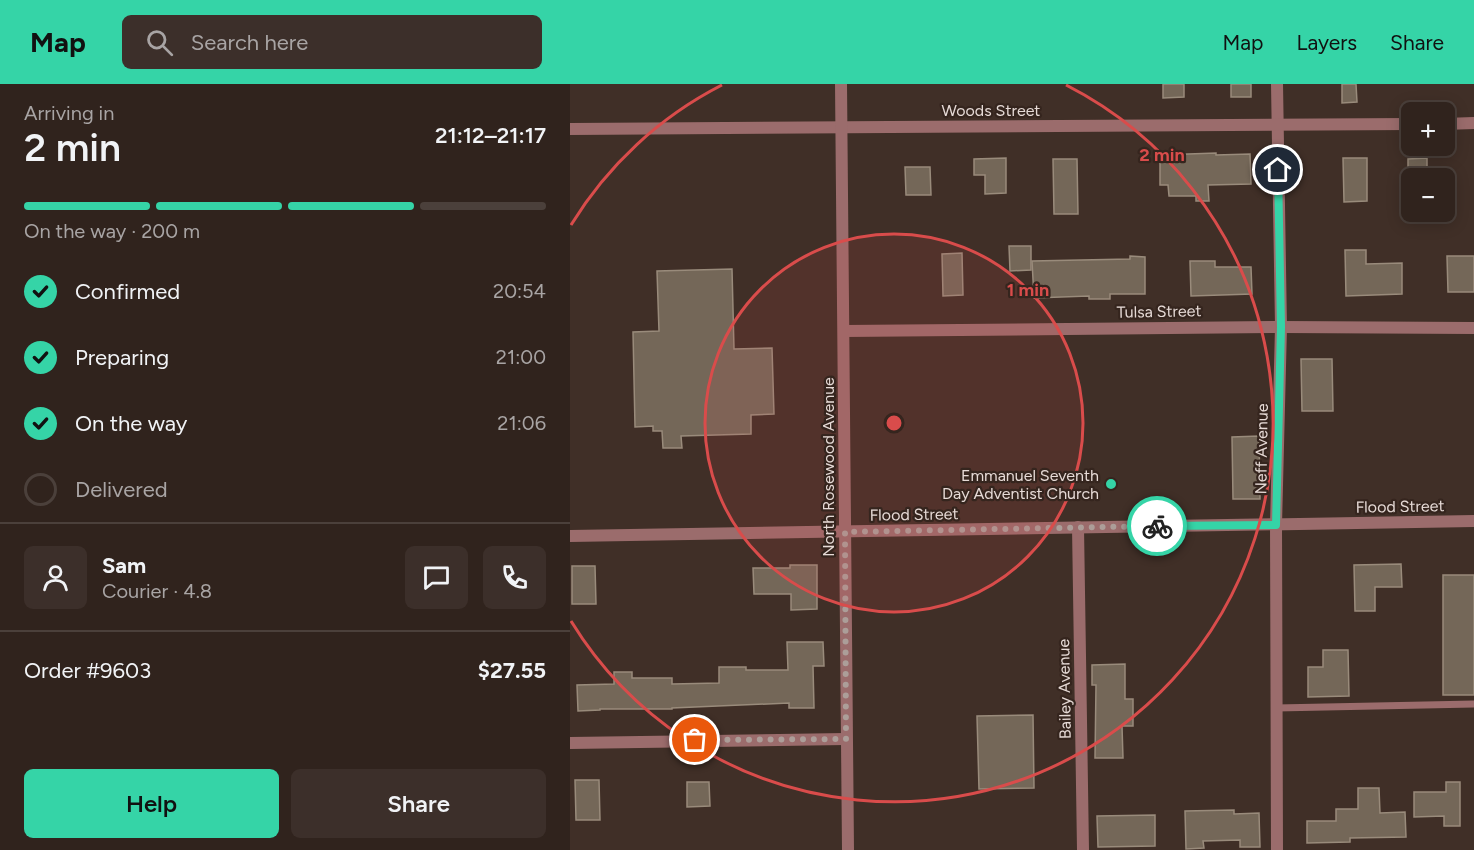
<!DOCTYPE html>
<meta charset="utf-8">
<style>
:root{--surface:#30231d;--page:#3c2f2a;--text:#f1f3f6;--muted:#a8a4a4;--line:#4b403b;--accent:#35d4a7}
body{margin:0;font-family:Figtree,sans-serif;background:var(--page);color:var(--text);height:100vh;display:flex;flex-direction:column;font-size:22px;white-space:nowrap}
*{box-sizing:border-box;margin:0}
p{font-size:20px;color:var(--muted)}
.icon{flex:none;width:33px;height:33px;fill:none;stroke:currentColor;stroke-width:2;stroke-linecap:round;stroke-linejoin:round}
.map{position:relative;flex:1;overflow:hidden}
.side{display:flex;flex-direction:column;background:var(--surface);width:570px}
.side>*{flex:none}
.tools{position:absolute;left:831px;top:18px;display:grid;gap:12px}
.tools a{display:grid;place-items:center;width:54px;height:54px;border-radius:9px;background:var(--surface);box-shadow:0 3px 15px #0003,0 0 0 2px var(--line);font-size:30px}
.pin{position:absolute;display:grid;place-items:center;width:51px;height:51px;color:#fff;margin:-26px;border:3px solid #fff;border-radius:50%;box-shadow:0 2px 6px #0007}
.courier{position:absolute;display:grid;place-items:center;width:60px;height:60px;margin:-30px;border:4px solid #35d4a7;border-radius:50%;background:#fff;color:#222;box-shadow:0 2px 8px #0007}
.summary em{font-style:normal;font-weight:600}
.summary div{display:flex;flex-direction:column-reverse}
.summary{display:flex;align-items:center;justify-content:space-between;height:102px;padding:0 24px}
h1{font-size:39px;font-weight:600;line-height:45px}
.bar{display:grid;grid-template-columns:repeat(4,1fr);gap:9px 6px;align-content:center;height:72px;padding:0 24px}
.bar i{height:8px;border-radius:4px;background:var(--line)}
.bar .current{background:var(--accent)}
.bar p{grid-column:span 4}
.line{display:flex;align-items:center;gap:15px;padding:0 24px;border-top:2px solid var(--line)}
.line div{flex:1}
.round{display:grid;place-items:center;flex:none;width:63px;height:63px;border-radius:9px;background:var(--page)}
ol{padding:0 24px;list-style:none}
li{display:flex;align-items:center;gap:18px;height:66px}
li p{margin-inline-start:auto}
li .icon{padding:6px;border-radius:50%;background:var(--accent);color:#111;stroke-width:4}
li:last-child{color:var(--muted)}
li i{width:33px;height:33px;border:3px solid var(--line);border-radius:50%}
.primary-button{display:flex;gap:12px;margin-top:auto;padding:12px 24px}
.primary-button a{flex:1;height:69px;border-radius:9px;background:var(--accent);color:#111;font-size:24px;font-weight:600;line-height:69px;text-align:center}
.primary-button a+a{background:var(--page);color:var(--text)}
header{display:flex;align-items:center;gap:36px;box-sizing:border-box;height:84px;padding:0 30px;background:var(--accent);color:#111}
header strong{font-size:28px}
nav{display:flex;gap:33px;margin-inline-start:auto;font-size:21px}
.search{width:420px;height:54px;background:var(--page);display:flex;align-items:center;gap:15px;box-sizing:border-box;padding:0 21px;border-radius:9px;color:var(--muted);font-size:22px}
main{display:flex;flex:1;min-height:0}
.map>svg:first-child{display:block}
.building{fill:#746758;stroke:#998b7b;stroke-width:1.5}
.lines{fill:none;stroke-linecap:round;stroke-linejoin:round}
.service{stroke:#9b6c6c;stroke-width:7}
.minor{stroke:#9b6c6c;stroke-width:12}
.tertiary{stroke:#9b6c6c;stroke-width:12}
.done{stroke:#ac9e99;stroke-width:6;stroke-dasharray:0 10.8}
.route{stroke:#35d4a7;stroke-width:8}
.ring{fill:none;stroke:#d94c4b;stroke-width:3}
.poi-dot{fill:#35d4a7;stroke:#35251e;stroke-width:2}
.labels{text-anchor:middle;stroke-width:4.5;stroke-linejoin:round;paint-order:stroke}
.street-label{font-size:16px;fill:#e6dad6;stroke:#35251e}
.poi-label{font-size:16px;fill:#e6dad6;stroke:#35251e;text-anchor:end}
.centre{fill:#d94c4b;stroke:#35251e;stroke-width:3}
.ring-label{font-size:18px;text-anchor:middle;font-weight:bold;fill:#d94c4b;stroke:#35251e;stroke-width:4.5;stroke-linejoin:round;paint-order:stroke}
</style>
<header>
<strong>Map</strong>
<div class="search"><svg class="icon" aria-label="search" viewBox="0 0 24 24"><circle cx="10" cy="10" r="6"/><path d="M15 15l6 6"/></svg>Search here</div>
<nav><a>Map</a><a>Layers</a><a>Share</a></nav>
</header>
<main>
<section class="side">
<div class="summary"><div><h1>2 min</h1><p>Arriving in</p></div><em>21:12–21:17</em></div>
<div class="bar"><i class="current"></i><i class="current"></i><i class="current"></i><i></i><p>On the way · 200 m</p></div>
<ol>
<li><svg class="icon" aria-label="check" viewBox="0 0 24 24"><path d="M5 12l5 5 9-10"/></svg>Confirmed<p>20:54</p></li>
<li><svg class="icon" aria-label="check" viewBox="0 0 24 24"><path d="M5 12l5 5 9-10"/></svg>Preparing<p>21:00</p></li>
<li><svg class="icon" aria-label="check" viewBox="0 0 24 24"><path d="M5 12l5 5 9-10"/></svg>On the way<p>21:06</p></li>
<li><i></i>Delivered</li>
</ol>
<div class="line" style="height:108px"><a class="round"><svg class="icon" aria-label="person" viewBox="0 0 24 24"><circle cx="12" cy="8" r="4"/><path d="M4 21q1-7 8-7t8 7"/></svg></a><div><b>Sam</b><p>Courier · 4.8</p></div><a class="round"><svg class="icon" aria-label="chat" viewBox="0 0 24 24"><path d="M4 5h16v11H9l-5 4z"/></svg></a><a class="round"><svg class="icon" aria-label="phone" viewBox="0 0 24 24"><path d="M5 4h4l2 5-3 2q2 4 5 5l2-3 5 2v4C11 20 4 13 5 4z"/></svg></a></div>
<div class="line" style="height:78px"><div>Order #9603</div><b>$27.55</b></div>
<div class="primary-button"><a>Help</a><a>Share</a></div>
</section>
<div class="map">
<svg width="904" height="766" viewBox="0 0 904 766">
<rect width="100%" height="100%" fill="#402f27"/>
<g class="building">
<polygon points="593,0 614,0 614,13 593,14"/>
<rect x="661" y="0" width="20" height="13"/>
<polygon points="772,0 786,0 787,18 772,19"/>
<polygon points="646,69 646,71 680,70 681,100 638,101 639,117 626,117 626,112 599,112 598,101 590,101 590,71"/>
<polygon points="436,74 436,109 415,110 415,91 404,91 404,75"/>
<polygon points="773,74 797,74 797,117 774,118"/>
<polygon points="857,74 857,94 838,94 838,75"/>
<polygon points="483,75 507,75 508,130 484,130"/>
<polygon points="335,83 360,83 361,111 336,111"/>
<polygon points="439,162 461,162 461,186 440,187"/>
<polygon points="775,166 796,166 796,180 832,179 832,210 776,212"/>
<polygon points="392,169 393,211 373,212 372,170"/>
<polygon points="560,172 575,173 575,210 540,210 540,215 519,215 519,212 464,214 462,177 560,175"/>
<polygon points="877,172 904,172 904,208 878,208"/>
<polygon points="620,177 645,177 645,183 681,183 682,210 621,212"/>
<polygon points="162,185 164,265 202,264 204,330 181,331 181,350 111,352 112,364 93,364 92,347 83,347 83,342 65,343 63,248 89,247 87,187"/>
<polygon points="731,275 762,275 763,327 732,327"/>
<polygon points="689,352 690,415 663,415 662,353"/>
<polygon points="831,480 832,503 805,503 805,527 785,527 784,481"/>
<polygon points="220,481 247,481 247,525 221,526 221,510 184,510 183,484 220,484"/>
<polygon points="2,482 25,482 26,520 2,520"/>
<rect x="873" y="491" width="31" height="120"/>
<polygon points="217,558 253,558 254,582 243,582 244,624 219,624 219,619 102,624 102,625 30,625 30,626 8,627 7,601 44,600 44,588 62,588 62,594 102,594 102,600 149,599 149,583 176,583 176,586 218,586"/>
<polygon points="753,566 778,566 779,612 738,613 738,583 753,583"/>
<polygon points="555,580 555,615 563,615 563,642 552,642 553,674 525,674 526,601 522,601 522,581"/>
<polygon points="463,631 464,704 409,705 407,632"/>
<polygon points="5,696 29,696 30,736 6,736"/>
<polygon points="117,698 139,698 140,722 117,723"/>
<polygon points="876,698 890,698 890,742 874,742 874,732 844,733 844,708 876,708"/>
<polygon points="788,704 809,704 810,729 835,728 836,753 780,754 780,758 737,759 737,737 766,737 766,725 788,725"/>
<polygon points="664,726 664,730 689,729 690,763 670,763 670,756 633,757 634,764 616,765 615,727"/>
<polygon points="585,731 585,762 528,763 527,732"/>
</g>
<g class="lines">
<polyline class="service" points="706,624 904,620"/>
<g class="minor">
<polyline points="707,0 711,243 706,441 707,766"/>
<polyline points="874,40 904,39"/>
<polyline points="0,45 842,40"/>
<polyline points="274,247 711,243 904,244"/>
<polyline points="508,443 513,766"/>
<polyline points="0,452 904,437"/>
<polyline points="0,659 276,655"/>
</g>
<polyline class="tertiary" points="271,0 278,766"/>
</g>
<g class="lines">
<polyline class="done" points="125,656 276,655 275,448 587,442"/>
<polyline class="route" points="587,442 706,441 711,243 708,86"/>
</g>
<circle cx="324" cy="339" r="189" fill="#d94c4b" fill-opacity=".12"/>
<g class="ring">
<circle cx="324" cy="339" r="189"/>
<path d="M1 141A379 379 0 0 1 152 1M496 1A379 379 0 1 1 1 537"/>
</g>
<circle class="poi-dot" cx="541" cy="400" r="6"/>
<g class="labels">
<g class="street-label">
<text x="421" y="32">Woods Street</text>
<text transform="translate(589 227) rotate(-1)" y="6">Tulsa Street</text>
<text transform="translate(691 365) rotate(-89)" y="6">Neff Avenue</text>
<text transform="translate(258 383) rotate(-90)" y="6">North Rosewood Avenue</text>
<text transform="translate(830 422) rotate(-1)" y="6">Flood Street</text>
<text transform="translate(344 430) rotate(-1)" y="6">Flood Street</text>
<text transform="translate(494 605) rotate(-91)" y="6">Bailey Avenue</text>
</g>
<g class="poi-label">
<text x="529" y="397">Emmanuel Seventh<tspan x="529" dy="18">Day Adventist Church</tspan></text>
</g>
</g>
<circle cx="324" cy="339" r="9" class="centre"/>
<g class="ring-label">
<text x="592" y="77">2 min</text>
<text x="458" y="212">1 min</text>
</g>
</svg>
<div class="tools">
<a>+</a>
<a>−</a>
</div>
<div class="pin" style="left:125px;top:656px;background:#ea580c"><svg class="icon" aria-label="bag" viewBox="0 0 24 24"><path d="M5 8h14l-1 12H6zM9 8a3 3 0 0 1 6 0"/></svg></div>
<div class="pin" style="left:708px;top:86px;background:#1f2937"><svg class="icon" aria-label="home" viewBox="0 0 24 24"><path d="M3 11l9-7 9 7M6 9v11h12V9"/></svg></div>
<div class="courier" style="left:587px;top:442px"><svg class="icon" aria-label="bike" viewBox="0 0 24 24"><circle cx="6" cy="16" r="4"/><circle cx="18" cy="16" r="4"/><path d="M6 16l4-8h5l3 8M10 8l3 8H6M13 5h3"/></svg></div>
</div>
</main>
